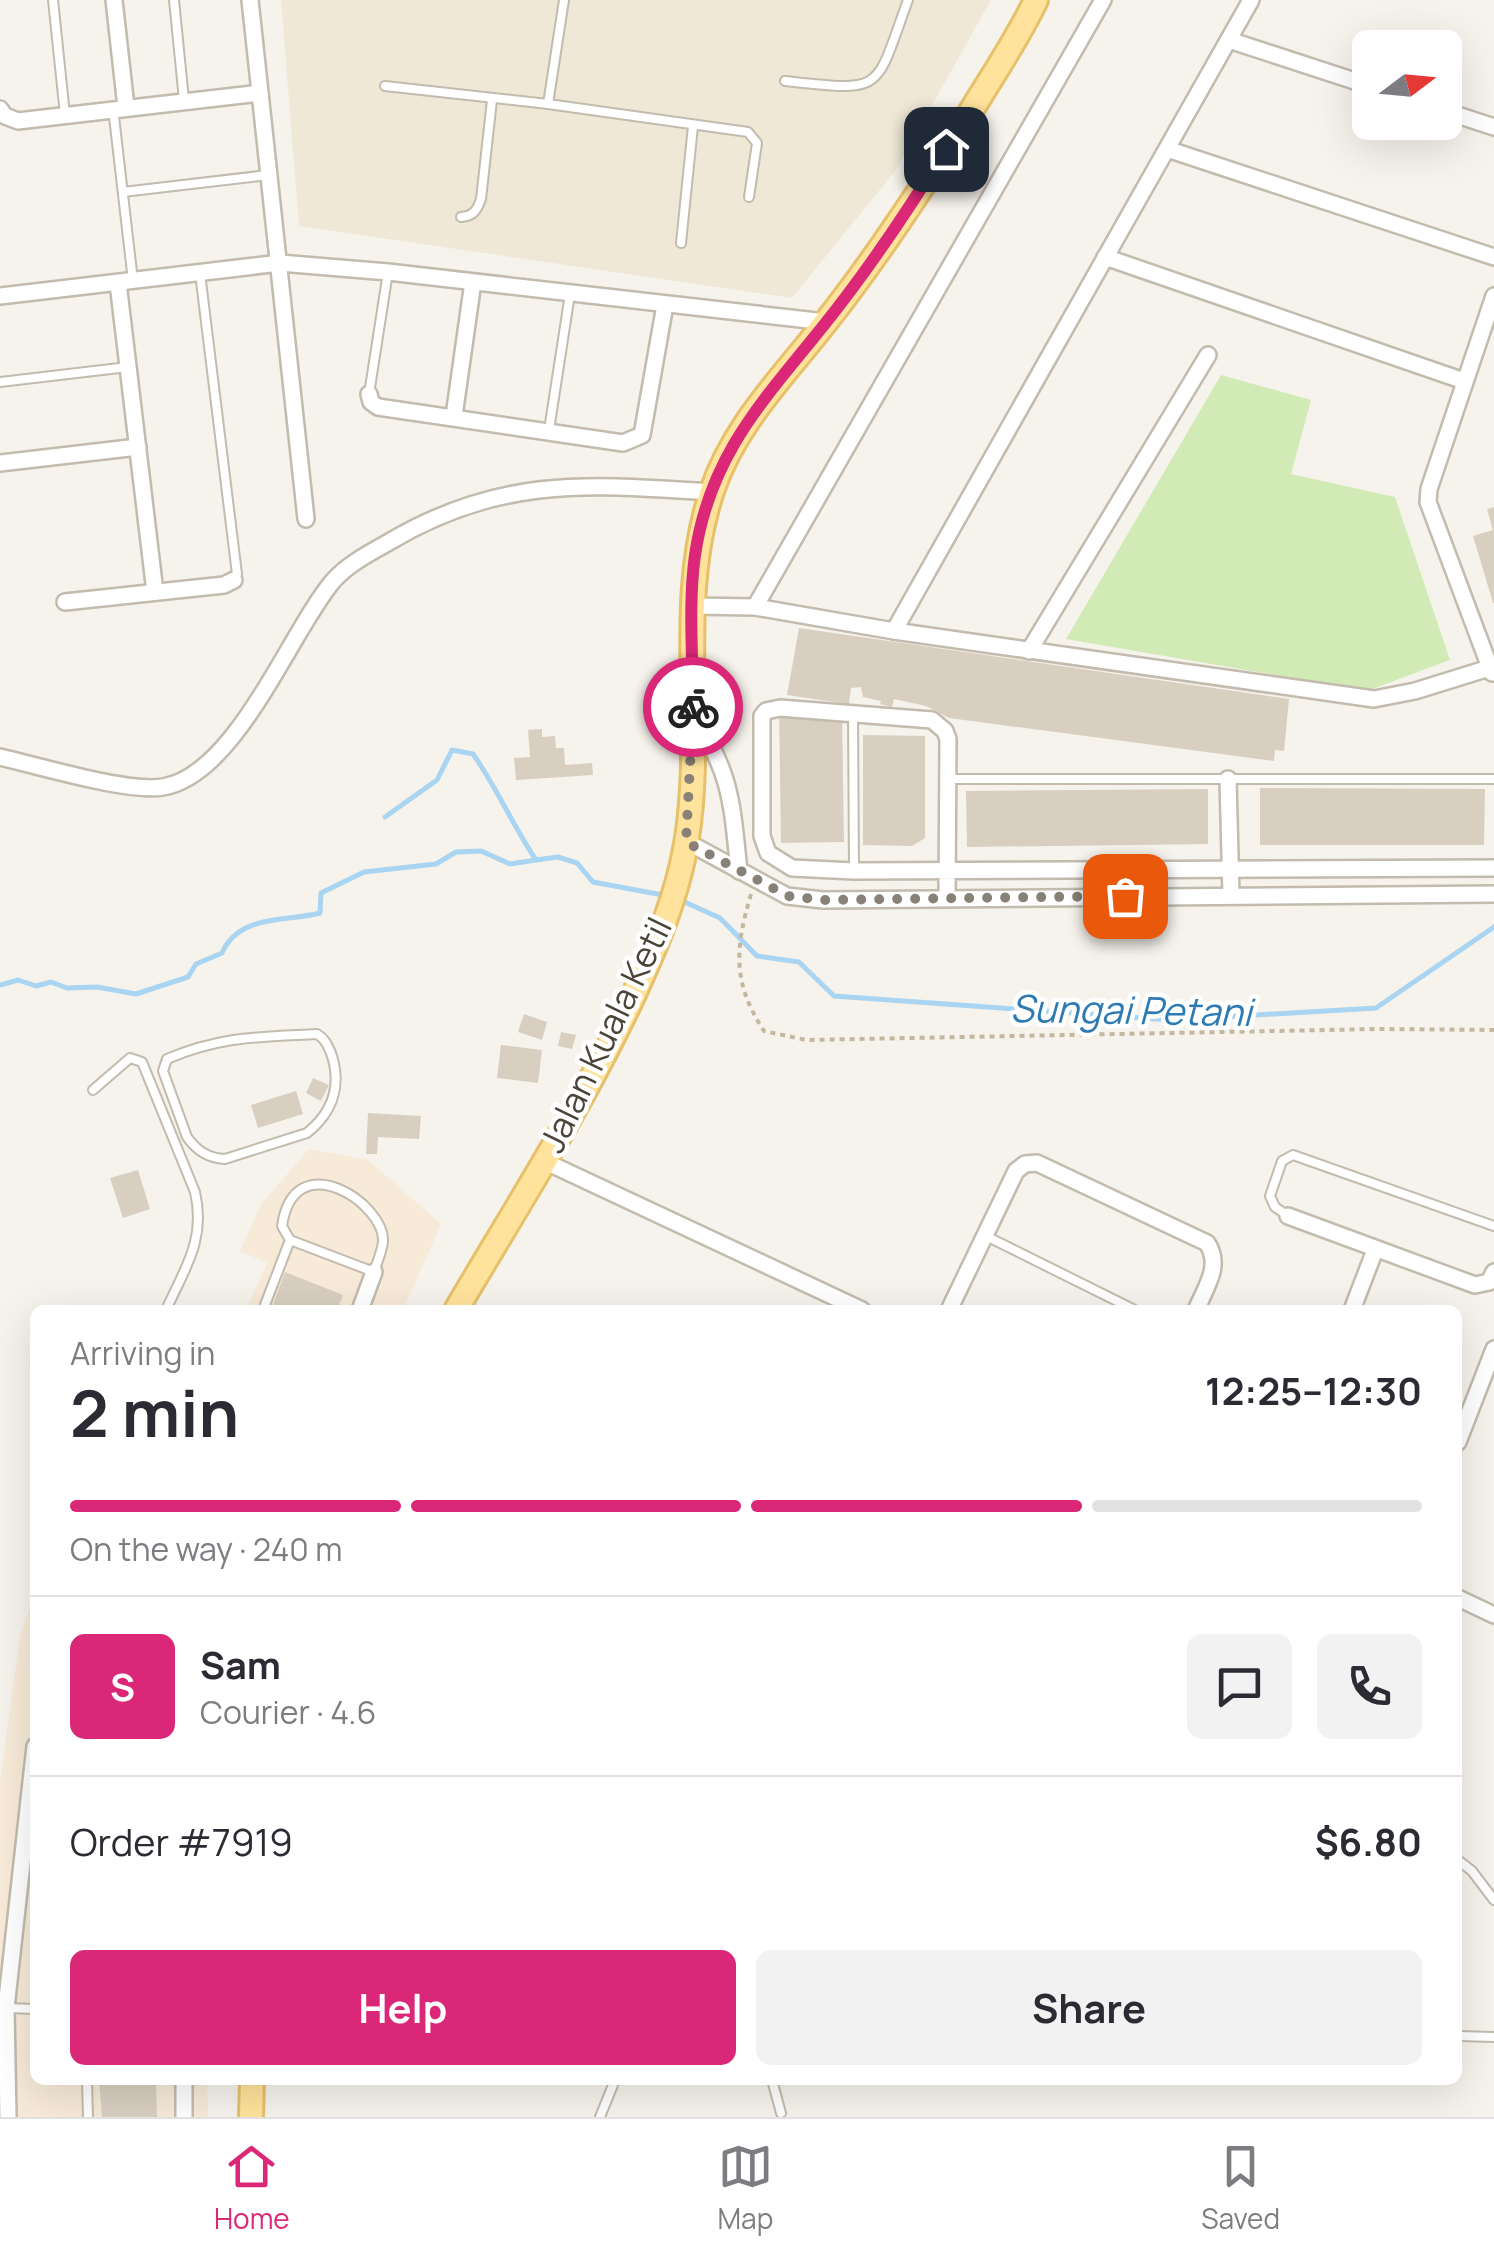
<!DOCTYPE html>
<meta charset="utf-8">
<style>
:root{--surface:#fff;--page:#f2f2f3;--text:#2b2b33;--muted:#7c7c81;--line:#e1e1e2;--accent:#db2777}
body{margin:0;font-family:Manrope,sans-serif;background:var(--page);color:var(--text);height:100vh;display:flex;flex-direction:column;font-size:38px;white-space:nowrap}
*{box-sizing:border-box;margin:0}
p{font-size:32px;color:var(--muted)}
.icon{flex:none;width:55px;height:55px;fill:none;stroke:currentColor;stroke-width:2;stroke-linecap:round;stroke-linejoin:round}
.map{position:relative;flex:1;overflow:hidden}
.drawer{position:absolute;left:30px;top:1305px;width:1432px;height:780px;display:flex;flex-direction:column;background:var(--surface);border-radius:15px;box-shadow:0 10px 40px #0002}
.drawer>*{flex:none}
.needle{width:65px;rotate:74deg}
.buttons{position:absolute;left:1352px;top:30px;display:grid;gap:20px}
.buttons a{display:grid;place-items:center;width:110px;height:110px;border-radius:15px;background:var(--surface);box-shadow:0 10px 40px #0002;font-size:50px}
.pin{position:absolute;display:grid;place-items:center;width:85px;height:85px;color:#fff;margin:-42px;border-radius:20px;box-shadow:0 5px 15px #0006}
.courier{position:absolute;display:grid;place-items:center;width:100px;height:100px;margin:-50px;border:8px solid #db2777;border-radius:50%;background:#fff;color:#222;box-shadow:0 2px 12px #0007}
.headline em{font-style:normal;font-weight:700}
.headline div{display:flex;flex-direction:column-reverse}
.headline{display:flex;align-items:center;justify-content:space-between;height:170px;padding:0 40px}
h1{font-size:65px;font-weight:700;line-height:75px}
.bar{display:grid;grid-template-columns:repeat(4,1fr);gap:15px 10px;align-content:center;height:120px;padding:0 40px}
.bar i{height:12px;border-radius:8px;background:var(--line)}
.bar .on{background:var(--accent)}
.bar p{grid-column:span 4}
.line{display:flex;align-items:center;gap:25px;padding:0 40px;border-top:2px solid var(--line)}
.line div{flex:1}
.round{display:grid;place-items:center;flex:none;width:105px;height:105px;border-radius:15px;background:var(--page)}
.button{display:flex;gap:20px;margin-top:auto;padding:20px 40px}
.button a{flex:1;height:115px;border-radius:15px;background:var(--accent);color:#fff;font-size:40px;font-weight:700;line-height:115px;text-align:center}
.button a+a{background:var(--page);color:var(--text)}
.menu{display:flex;justify-content:space-around;align-items:center;height:140px;border-top:2px solid var(--line);background:var(--surface);font-size:28px;color:var(--muted)}
.menu a{display:grid;justify-items:center;gap:5px}
.menu .on{color:var(--accent)}
.map>svg:first-child{display:block}
.commercial{fill:#f7ead8}
.education{fill:#efe8d6}
.green{fill:#d2eab5}
.lines{fill:none;stroke-linecap:round;stroke-linejoin:round}
.stream{stroke:#a9d4f2;stroke-width:5}
.building{fill:#d8cfc1}
.lane-casing{stroke:#c2bbae;stroke-width:12}
.street-casing{stroke:#c2bbae;stroke-width:20}
.primary-casing{stroke:#e6c16a;stroke-width:28}
.path{stroke:#c4b79f;stroke-width:4;stroke-dasharray:5 5;stroke-linecap:butt}
.lane{stroke:#fff;stroke-width:8}
.street{stroke:#fff;stroke-width:15}
.primary{stroke:#ffe39c;stroke-width:22}
.done{stroke:#878178;stroke-width:10;stroke-dasharray:0 18}
.route{stroke:#db2777;stroke-width:12}
.labels{text-anchor:middle;stroke-width:9;stroke-linejoin:round;paint-order:stroke}
.street-label{font-size:35px;fill:#4b4439;stroke:#fff}
.water-label{font-size:38px;font-style:italic;fill:#2e7ab2;stroke:#fff}
</style>
<div class="map">
<svg width="1494" height="2117" viewBox="0 0 1494 2117">
<rect width="100%" height="100%" fill="#f6f3ec"/>
<g class="commercial">
<polygon points="309,1149 368,1160 441,1224 403,1310 246,1310 267,1263 240,1251 261,1204"/>
<polygon points="35,1593 35,2080 207,2080 208,2117 0,2117 0,1783 20,1636"/>
</g>
<polygon class="education" points="281,0 991,0 895,171 792,298 299,226"/>
<polygon class="green" points="1221,375 1311,400 1291,474 1395,497 1450,660 1367,691 1066,639"/>
<g class="lines">
<g class="stream">
<path d="M385,817L437,780L452,750L473,754C497,788 513,826 536,860L558,857L577,863L593,882L668,896"/>
<polyline points="678,899 720,918 757,956 799,962 834,996 1170,1020 1376,1008 1494,927"/>
<path d="M0,985L18,980L36,986L51,982L67,988L97,987L136,994L188,977L196,964L222,953C239,914 286,922 320,913L321,893L364,872L436,864L456,852L481,851L510,864L536,860"/>
</g>
</g>
<g class="building">
<polygon points="1494,507 1494,603 1493,603 1473,536 1493,530 1487,509"/>
<polygon points="799,628 1289,699 1284,751 1275,750 1274,761 949,718 926,706 894,699 892,707 880,704 881,701 863,697 861,687 851,688 849,704 787,695"/>
<polygon points="779,709 842,709 844,842 781,843"/>
<polygon points="542,729 542,737 555,736 556,748 564,748 565,765 592,763 593,775 516,780 514,758 530,757 528,730"/>
<polygon points="863,735 925,736 925,838 912,846 863,845"/>
<polygon points="1260,788 1485,789 1484,845 1260,845"/>
<polygon points="1208,789 1208,844 967,847 966,791"/>
<polygon points="524,1014 547,1022 542,1040 518,1032"/>
<polygon points="561,1032 576,1035 572,1049 558,1046"/>
<polygon points="501,1045 542,1050 538,1083 497,1078"/>
<polygon points="313,1078 329,1085 321,1101 306,1093"/>
<polygon points="296,1091 303,1114 258,1128 251,1105"/>
<polygon points="368,1113 421,1116 419,1139 378,1137 377,1154 366,1154"/>
<polygon points="138,1170 150,1209 123,1218 110,1178"/>
<polygon points="285,1272 343,1295 337,1310 271,1310"/>
<polygon points="99,2080 156,2080 157,2117 102,2117"/>
</g>
<g class="lines">
<g class="lane-casing">
<g id="lane">
<polyline points="53,0 65,115"/>
<polyline points="174,0 184,100"/>
<path d="M785,81C886,92 874,93 908,0"/>
<polyline points="385,86 548,104 748,132 757,143 749,197"/>
<polyline points="548,104 564,0"/>
<polyline points="113,108 133,281"/>
<polyline points="123,192 268,175"/>
<path d="M461,217C474,216 477,210 481,199L492,100"/>
<polyline points="681,243 693,126"/>
<polyline points="200,273 237,574 234,580"/>
<polyline points="0,382 128,367"/>
<polyline points="369,394 388,272"/>
<polyline points="549,430 570,294"/>
<polyline points="853,715 854,871"/>
<polyline points="948,779 1494,779"/>
<path d="M317,1034C325,1039 327,1044 331,1053C342,1085 333,1112 307,1133L225,1159C208,1158 197,1151 187,1137L163,1071L167,1059C221,1036 259,1037 317,1034Z"/>
<path d="M93,1090L130,1058L142,1062L195,1192C206,1240 185,1268 166,1310"/>
<polyline points="1287,1215 1275,1207 1270,1196 1282,1161 1293,1155 1494,1226"/>
<polyline points="984,1235 1135,1310"/>
<path d="M263,1310L290,1240L374,1272C377,1263 382,1251 383,1242C386,1204 294,1143 282,1226L290,1240"/>
<polyline points="1458,1860 1472,1871 1494,1900"/>
<polyline points="6,2008 35,2009"/>
<polyline points="1458,2036 1494,2037"/>
<polyline points="87,2080 88,2117"/>
<polyline points="772,2080 781,2113"/>
<polyline points="600,2117 615,2080"/>
</g>
</g>
<g class="street-casing">
<g id="street">
<polyline points="114,0 126,107"/>
<polyline points="250,0 306,519"/>
<polyline points="1229,40 1370,86"/>
<polyline points="0,109 5,116 18,121 260,93"/>
<polyline points="1445,111 1494,127"/>
<polyline points="1167,149 1494,257"/>
<polyline points="1105,257 1464,381"/>
<polyline points="118,283 155,592"/>
<polyline points="0,296 280,263 388,272 826,322"/>
<polyline points="369,394 371,402 378,407 623,443 642,435 665,305"/>
<polyline points="454,416 473,282"/>
<polyline points="0,463 138,447"/>
<polyline points="65,602 224,585 234,580"/>
<polyline points="693,606 755,607 894,631 1374,699 1415,691 1489,668"/>
<polyline points="755,607 1103,0"/>
<polyline points="894,631 1251,0"/>
<polyline points="1029,651 1208,355"/>
<polyline points="1492,673 1428,502 1429,489 1494,296"/>
<path d="M694,717C732,774 732,805 739,871"/>
<path d="M0,757C39,766 129,793 163,787C236,775 290,632 333,581C348,564 370,553 389,542C500,476 588,484 712,492"/>
<polyline points="1228,779 1231,896"/>
<polyline points="687,842 787,896 823,900 1494,894"/>
<polyline points="947,897 948,739 945,731 932,720 780,708 766,711 762,716 762,836 768,853 792,868 854,871 1494,868"/>
<polyline points="544,1161 862,1310"/>
<polyline points="1288,1216 1475,1285 1489,1282 1494,1272"/>
<polyline points="360,1310 374,1272"/>
<path d="M949,1310L1016,1171L1025,1164L1037,1163L1207,1243C1222,1265 1206,1287 1196,1310"/>
<polyline points="1352,1310 1375,1250"/>
<polyline points="1458,1442 1494,1349"/>
<polyline points="1458,1598 1494,1615"/>
<polyline points="184,2080 184,2117"/>
<polyline points="8,2117 6,2008 35,1746"/>
</g>
</g>
<g class="primary-casing">
<g id="primary">
<path d="M456,1310C517,1206 583,1104 634,994C656,946 677,897 686,844C706,727 674,605 712,491C734,425 783,377 825,323C878,256 925,183 971,111C993,75 1018,38 1036,0"/>
<polyline points="251,2117 252,2080"/>
</g>
</g>
<path class="path" d="M751,894C735,949 732,982 764,1031L806,1040L1379,1029L1494,1030"/>
<use href="#lane" class="lane"/>
<use href="#street" class="street"/>
<use href="#primary" class="primary"/>
</g>
<g class="lines">
<polyline class="done" points="693,707 686,842 788,896 824,900 1125,896"/>
<path class="route" d="M693,707C693,658 688,604 695,555C710,454 764,400 824,325C868,270 909,209 946,149"/>
</g>
<g class="labels">
<g class="street-label">
<text transform="translate(606 1035) rotate(-64)" y="12">Jalan Kuala Ketil</text>
</g>
<g class="water-label">
<text transform="translate(1131 1011) rotate(1)" y="13">Sungai Petani</text>
</g>
</g>
</svg>
<div class="buttons">
<a><svg class="needle" viewBox="-14 -14 28 28"><path d="M0-13l5 13h-10z" fill="#e53935"/><path d="M0 13l5-13h-10z" fill="#7c7c81"/></svg></a>
</div>
<div class="pin" style="left:1125px;top:896px;background:#ea580c"><svg class="icon" aria-label="bag" viewBox="0 0 24 24"><path d="M5 8h14l-1 12H6zM9 8a3 3 0 0 1 6 0"/></svg></div>
<div class="pin" style="left:946px;top:149px;background:#1f2937"><svg class="icon" aria-label="home" viewBox="0 0 24 24"><path d="M3 11l9-7 9 7M6 9v11h12V9"/></svg></div>
<div class="courier" style="left:693px;top:707px"><svg class="icon" aria-label="bike" viewBox="0 0 24 24"><circle cx="6" cy="16" r="4"/><circle cx="18" cy="16" r="4"/><path d="M6 16l4-8h5l3 8M10 8l3 8H6M13 5h3"/></svg></div>
<section class="drawer">
<div class="headline"><div><h1>2 min</h1><p>Arriving in</p></div><em>12:25–12:30</em></div>
<div class="bar"><i class="on"></i><i class="on"></i><i class="on"></i><i></i><p>On the way · 240 m</p></div>
<div class="line" style="height:180px"><b class="round" style="background:var(--accent);color:#fff">S</b><div><b>Sam</b><p>Courier · 4.6</p></div><a class="round"><svg class="icon" aria-label="chat" viewBox="0 0 24 24"><path d="M4 5h16v11H9l-5 4z"/></svg></a><a class="round"><svg class="icon" aria-label="phone" viewBox="0 0 24 24"><path d="M5 4h4l2 5-3 2q2 4 5 5l2-3 5 2v4C11 20 4 13 5 4z"/></svg></a></div>
<div class="line" style="height:130px"><div>Order #7919</div><b>$6.80</b></div>
<div class="button"><a>Help</a><a>Share</a></div>
</section>
</div>
<nav class="menu">
<a class="on"><svg class="icon" aria-label="home" viewBox="0 0 24 24"><path d="M3 11l9-7 9 7M6 9v11h12V9"/></svg>Home</a>
<a><svg class="icon" aria-label="map" viewBox="0 0 24 24"><path d="M3 6l6-2 6 2 6-2v14l-6 2-6-2-6 2zM9 4v14M15 6v14"/></svg>Map</a>
<a><svg class="icon" aria-label="saved" viewBox="0 0 24 24"><path d="M7 4h10v16l-5-4-5 4z"/></svg>Saved</a>
</nav>
